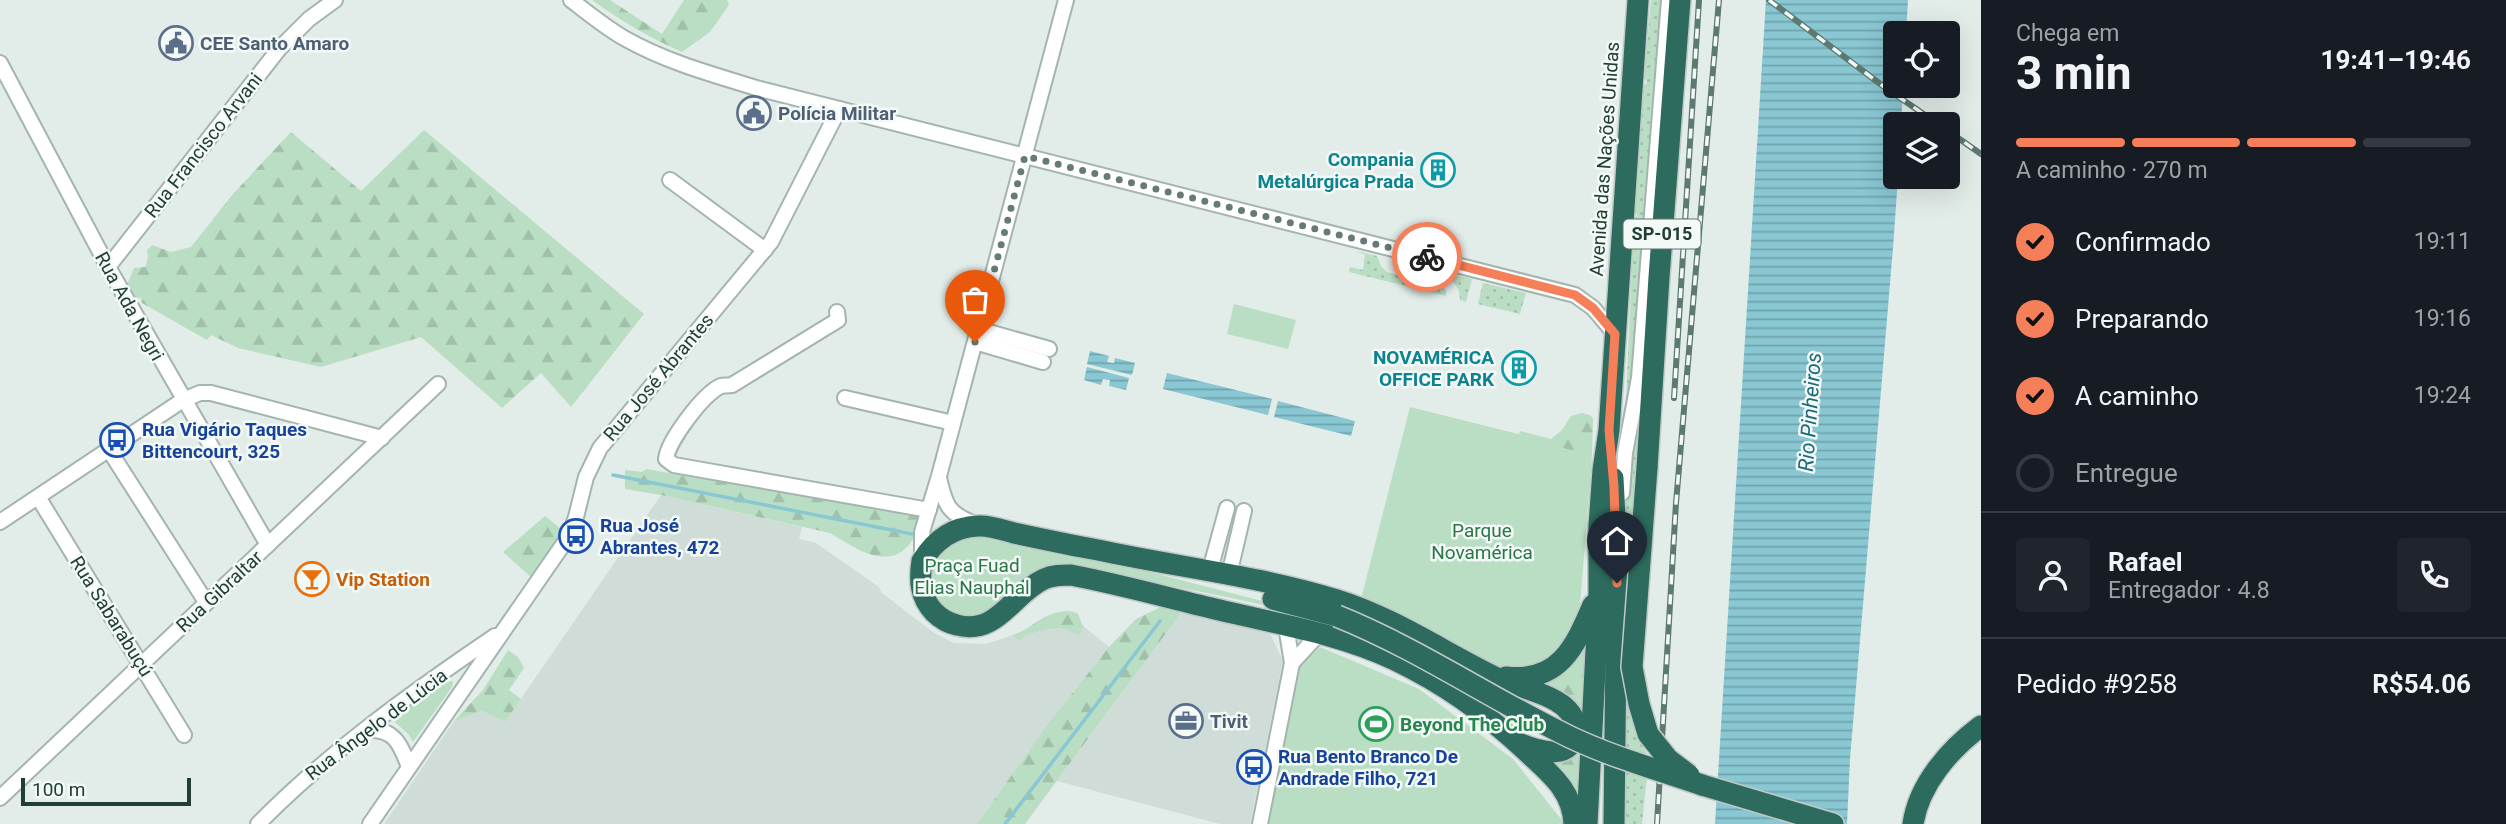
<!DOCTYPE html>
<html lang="pt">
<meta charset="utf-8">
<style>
:root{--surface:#171b24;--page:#20242c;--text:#f1f3f6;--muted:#9ea1a6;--line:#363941;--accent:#f57f58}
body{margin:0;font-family:Roboto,sans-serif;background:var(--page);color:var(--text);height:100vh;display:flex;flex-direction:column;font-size:26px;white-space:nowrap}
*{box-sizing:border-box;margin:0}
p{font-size:23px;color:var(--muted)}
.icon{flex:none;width:38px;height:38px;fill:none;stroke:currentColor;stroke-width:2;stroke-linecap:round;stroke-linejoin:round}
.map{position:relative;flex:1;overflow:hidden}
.side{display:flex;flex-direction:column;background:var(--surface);width:525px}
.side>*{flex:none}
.buttons{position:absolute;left:1883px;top:21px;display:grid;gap:14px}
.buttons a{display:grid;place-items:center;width:77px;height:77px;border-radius:7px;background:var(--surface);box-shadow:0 7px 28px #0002;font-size:35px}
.scale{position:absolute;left:21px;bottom:18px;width:170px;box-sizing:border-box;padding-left:7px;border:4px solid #213e36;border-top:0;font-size:19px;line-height:24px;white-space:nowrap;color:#213e36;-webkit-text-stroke:5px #f2f9f6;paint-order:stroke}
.pin{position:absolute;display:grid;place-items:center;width:60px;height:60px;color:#fff;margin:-72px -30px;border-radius:50% 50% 50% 0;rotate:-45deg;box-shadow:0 0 7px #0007}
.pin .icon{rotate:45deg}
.courier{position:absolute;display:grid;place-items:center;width:70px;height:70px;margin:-35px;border:5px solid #f57f58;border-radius:50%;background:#fff;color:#222;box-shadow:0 2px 9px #0007}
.head em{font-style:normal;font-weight:700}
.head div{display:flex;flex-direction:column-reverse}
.head{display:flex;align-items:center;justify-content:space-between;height:119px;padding:0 35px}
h1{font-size:46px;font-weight:700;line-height:52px}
.bar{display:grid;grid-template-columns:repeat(4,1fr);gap:10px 7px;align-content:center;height:84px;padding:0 35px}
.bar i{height:9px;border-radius:5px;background:var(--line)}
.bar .selected{background:var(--accent)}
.bar p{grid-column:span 4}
.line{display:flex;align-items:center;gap:18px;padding:0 35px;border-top:2px solid var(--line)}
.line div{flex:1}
.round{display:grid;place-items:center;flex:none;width:74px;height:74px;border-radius:7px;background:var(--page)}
ol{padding:0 35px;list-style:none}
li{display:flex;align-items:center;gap:21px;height:77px}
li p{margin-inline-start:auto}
li .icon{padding:7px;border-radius:50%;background:var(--accent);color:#111;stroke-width:4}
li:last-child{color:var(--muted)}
li i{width:38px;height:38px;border:4px solid var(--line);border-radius:50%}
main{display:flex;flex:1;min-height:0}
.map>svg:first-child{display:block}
.built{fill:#d0dcd7}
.grass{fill:url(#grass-dots)}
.forest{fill:url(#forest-firs)}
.park{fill:#badec4}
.water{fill:url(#water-rules)}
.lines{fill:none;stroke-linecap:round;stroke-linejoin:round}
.stream{stroke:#89c7d3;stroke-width:3.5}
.minor-casing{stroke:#a4b4af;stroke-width:18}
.highway-casing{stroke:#c1c9c7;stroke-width:24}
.minor{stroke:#fff;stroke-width:14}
.highway{stroke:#2d6b5e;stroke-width:21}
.rail-casing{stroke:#5c7972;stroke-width:6}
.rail{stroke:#f2f9f6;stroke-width:3.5;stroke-dasharray:10;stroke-linecap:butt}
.highway-bridge-casing{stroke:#c1c9c7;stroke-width:24;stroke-linecap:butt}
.highway-bridge{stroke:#2d6b5e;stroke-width:21}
.done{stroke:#657b74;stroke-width:7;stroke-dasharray:0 12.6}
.route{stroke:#f57f58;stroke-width:9}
.labels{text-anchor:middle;stroke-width:5;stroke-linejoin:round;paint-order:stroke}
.shield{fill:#f2f9f6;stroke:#607670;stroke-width:2}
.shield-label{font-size:18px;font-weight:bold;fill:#213e36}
.service-label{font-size:19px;font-weight:bold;fill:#4e5e75;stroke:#f2f9f6;text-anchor:start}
.street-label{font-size:19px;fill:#213e36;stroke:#f2f9f6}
.culture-label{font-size:19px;font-weight:bold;fill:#0d838f;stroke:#f2f9f6;text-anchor:end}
.transit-label{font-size:19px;font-weight:bold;fill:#164399;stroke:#f2f9f6;text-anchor:start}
.park-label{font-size:19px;fill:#2b7648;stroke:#f2f9f6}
.food-label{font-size:19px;font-weight:bold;fill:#c56008;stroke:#f2f9f6;text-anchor:start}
.leisure-label{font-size:19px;font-weight:bold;fill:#27864d;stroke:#f2f9f6;text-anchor:start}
.water-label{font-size:21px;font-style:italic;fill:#1a6a7b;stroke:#f2f9f6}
</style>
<main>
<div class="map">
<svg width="1981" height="824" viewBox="0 0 1981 824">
<defs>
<pattern id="grass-dots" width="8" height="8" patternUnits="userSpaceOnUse" patternTransform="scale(1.75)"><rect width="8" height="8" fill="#badec4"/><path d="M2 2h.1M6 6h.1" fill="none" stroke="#a0c0a9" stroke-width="1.8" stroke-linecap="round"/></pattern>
<pattern id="forest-firs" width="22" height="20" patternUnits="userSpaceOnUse" patternTransform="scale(1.75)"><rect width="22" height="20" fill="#badec4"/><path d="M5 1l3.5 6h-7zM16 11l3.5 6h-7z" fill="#a0c0a9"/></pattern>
<pattern id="water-rules" width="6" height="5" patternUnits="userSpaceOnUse" patternTransform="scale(1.75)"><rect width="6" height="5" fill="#89c7d3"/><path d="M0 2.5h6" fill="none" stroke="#70a3ac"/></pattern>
</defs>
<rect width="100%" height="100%" fill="#e2ece8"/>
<g class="built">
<polygon points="661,495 802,527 799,539 816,543 879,587 882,593 934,633 954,643 986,644 1025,631 1082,625 1109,647 1047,725 977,824 384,824 454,721 482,711 505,722"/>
<polygon points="1184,609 1267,627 1283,661 1250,824 1220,824 1057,781"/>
</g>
<g class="grass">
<polygon points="1651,0 1668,0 1632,381 1626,402 1634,217 1637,216 1635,211 1643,85 1646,85 1647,80 1644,79"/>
<polygon points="1356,251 1377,256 1381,266 1387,272 1443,287 1446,290 1446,296 1349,272 1350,267 1363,270 1365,255"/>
<path d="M1392,260L1472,279L1466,302L1460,300C1461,270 1418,270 1396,264Z"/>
<polygon points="1483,283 1526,293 1520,314 1478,304"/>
<polygon points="1647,362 1627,690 1634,728 1649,758 1642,824 1626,824 1626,483"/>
</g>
<g class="forest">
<path d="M592,0H610L662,34L684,0H727L729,5L710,32L682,52C650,38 621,21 592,0Z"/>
<polygon points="424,130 644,314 571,407 541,373 502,408 421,337 321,367 238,348 211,335 207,340 142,303 140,297 135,300 127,285 134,268 145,267 148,258 147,250 152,245 171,252 191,247 233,194 291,132 361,191"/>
<polygon points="1582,413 1590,415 1593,418 1592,457 1519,435 1520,431 1551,439 1562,430 1571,416"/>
<path d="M646,469L920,515C917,524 916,535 911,542C889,574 852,546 830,533L661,495L625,489V470L642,472Z"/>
<polygon points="545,516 561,529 556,543 532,578 503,552"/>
<polygon points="1163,606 1184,609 1025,824 977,824 1047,725 1109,647 1136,619"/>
<path d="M1066,611C1084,612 1076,616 1084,627L1079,635L1062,628L1049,629L1025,635L1020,641L1013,635C1034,628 1039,614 1066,611Z"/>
<polygon points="1586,639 1582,803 1551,765 1580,732 1542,687 1542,680"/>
<polygon points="508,650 518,657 524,668 509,690 521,699 505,722 482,711 454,721 483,690"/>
</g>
<g class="park">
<polygon points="1234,304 1296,320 1288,349 1227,334"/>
<polygon points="1410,407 1518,434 1592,457 1579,618 1563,650 1539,668 1499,671 1361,599"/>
<path d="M970,534L1018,542L1126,566L1332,619L1406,651L1503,707L1501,719C1378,610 1222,598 1069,567C1018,564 1008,624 965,617C919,610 918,546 970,534Z"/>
<polygon points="1320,647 1419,689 1513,759 1565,824 1267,824 1297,668"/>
<polygon points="453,681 452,687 413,742 409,735 392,719 443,683"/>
</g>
<g class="water">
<polygon points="1766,0 1908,0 1906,33 1895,33 1895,86 1903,86 1901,124 1895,124 1895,177 1898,177 1893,248 1850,759 1847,824 1715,824"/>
<polygon points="1090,351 1109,356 1107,362 1114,363 1115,358 1135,363 1132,375 1087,364"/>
<polygon points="1087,367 1129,378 1126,390 1109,386 1110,380 1103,379 1101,385 1084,380"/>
<polygon points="1167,373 1272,399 1268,415 1163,389"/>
<polygon points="1278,401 1355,421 1351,436 1274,417"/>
</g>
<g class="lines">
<g class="stream">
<polyline points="613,475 912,534"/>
<polyline points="1005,824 1160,621"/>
</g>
<g class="minor-casing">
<g id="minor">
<path d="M571,0C588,13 605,27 624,38C666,62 714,75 760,89L1575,295L1593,308L1615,334"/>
<polyline points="0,63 108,267 268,545"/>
<polyline points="670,180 765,250"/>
<polyline points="108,267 279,49 309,19 335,0"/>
<path d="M837,312L838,320L732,385C728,386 724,385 721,386C703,394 668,441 666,459L674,465L929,510"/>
<polyline points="978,329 1049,349"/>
<polyline points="975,342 1043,362"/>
<polyline points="845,398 953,423"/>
<polyline points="109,450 206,602"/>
<path d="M939,478C946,506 947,513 975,524"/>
<polyline points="1622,493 1625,453 1639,378 1669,0"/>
<polyline points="38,497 184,735"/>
<polyline points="0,522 183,400 200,393 211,393 382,438"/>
<polyline points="922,560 922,532 939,476 1066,0"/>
<polyline points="1210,570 1227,508"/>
<polyline points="1229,575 1244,511"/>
<polyline points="1292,663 1318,635"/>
<path d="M365,730C394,728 400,743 409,767"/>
<polyline points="0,798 438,384"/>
<path d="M258,824C329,752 411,693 495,636"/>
<polyline points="370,824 569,536 576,517 586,477 600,448 771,242 839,109"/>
<polyline points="1260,824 1292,663 1286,626"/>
</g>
</g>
<g class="highway-casing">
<g id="highway">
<polyline points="1647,468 1659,277 1680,0"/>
<polyline points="1613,478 1617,558 1614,824"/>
<polyline points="1273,599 1337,616"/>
<path d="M1506,677C1559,683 1575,647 1593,605"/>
<path d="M1518,743C1537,751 1576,764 1575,727C1575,697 1521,689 1499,679C1445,653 1395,618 1337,600C1259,576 1177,567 1098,550C1070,545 1042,539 1014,533C1003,530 989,525 978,526C953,527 935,540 922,561C919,580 920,597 934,612C941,619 948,623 957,625C997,636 1013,593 1044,579C1053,575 1062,575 1071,575C1118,584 1165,597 1211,608C1272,623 1339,633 1395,660C1443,683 1488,715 1526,751C1549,773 1573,790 1574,824"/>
<polyline points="1702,785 1833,824"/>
<polyline points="1587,824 1599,593 1599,525 1603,470 1609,430 1638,0"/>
<path d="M1913,824C1919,784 1950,749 1981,726"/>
</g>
</g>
<use href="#minor" class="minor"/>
<use href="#highway" class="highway"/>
<g class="rail-casing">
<g id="rail">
<polyline points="1769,0 1883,86 1938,124"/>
<polyline points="1948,131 1981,154"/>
<polyline points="1674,398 1699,0"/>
<polyline points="1657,824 1676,503 1719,0"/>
</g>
</g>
<use href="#rail" class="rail"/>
<g class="highway-bridge-casing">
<g id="highway-bridge">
<polyline points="1647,468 1632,667 1639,704 1648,734 1668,759 1689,775"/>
<path d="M1337,616C1419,649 1491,699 1570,737C1612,757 1658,770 1702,785"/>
</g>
</g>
<use href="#highway-bridge" class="highway-bridge"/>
</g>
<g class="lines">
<polyline class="done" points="975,342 1025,156 1427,257"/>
<polyline class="route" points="1427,257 1575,295 1593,308 1615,334 1609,430 1614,487 1617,583"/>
</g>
<defs>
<g id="civic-ring" transform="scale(1.75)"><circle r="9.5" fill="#f2f9f6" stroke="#5c6f8a" stroke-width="1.5"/><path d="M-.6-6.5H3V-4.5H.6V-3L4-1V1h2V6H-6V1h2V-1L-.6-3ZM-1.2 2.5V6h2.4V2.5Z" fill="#5c6f8a"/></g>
<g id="building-ring" transform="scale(1.75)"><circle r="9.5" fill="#f2f9f6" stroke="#0f9aa8" stroke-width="1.5"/><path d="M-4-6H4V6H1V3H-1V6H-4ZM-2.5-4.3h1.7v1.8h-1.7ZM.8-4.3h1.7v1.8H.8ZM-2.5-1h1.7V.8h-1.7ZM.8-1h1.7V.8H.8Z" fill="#0f9aa8"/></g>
<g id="bus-ring" transform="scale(1.75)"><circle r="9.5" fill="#f2f9f6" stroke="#1a4fb4" stroke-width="1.5"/><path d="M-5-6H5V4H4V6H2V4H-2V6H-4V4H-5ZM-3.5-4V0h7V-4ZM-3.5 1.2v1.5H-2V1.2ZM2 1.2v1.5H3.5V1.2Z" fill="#1a4fb4"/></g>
<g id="bar-ring" transform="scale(1.75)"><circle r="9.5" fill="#f2f9f6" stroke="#e8710a" stroke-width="1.5"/><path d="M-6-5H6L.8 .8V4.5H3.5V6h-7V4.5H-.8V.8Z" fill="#e8710a"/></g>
<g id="office-ring" transform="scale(1.75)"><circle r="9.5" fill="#f2f9f6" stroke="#5c6f8a" stroke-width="1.5"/><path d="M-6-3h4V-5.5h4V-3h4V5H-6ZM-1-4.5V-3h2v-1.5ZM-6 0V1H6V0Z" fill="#5c6f8a"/></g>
<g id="stadium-ring" transform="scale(1.75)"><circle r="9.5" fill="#f2f9f6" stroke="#2e9e5b" stroke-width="1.5"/><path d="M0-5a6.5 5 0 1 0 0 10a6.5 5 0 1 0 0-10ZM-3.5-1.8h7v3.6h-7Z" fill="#2e9e5b"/></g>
</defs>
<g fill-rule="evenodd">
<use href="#civic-ring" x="176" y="43"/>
<use href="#civic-ring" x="754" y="113"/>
<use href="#building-ring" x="1438" y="170"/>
<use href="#building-ring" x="1519" y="368"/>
<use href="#bus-ring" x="117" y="440"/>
<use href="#bus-ring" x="576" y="536"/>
<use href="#bar-ring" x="312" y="579"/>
<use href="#office-ring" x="1186" y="721"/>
<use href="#stadium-ring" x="1376" y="724"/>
<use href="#bus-ring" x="1254" y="767"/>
</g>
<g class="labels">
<rect class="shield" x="1623.5" y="219.5" width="77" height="29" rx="5"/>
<g class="shield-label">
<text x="1662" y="240">SP-015</text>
</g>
<g class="service-label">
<text x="200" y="50">CEE Santo Amaro</text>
<text x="778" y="120">Polícia Militar</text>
<text x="1210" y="728">Tivit</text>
</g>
<g class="street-label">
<text transform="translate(203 145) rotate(-52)" y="7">Rua Francisco Arvani</text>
<text transform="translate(1604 159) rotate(-86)" y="7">Avenida das Nações Unidas</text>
<text transform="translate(130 306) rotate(61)" y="7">Rua Ada Negri</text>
<text transform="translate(658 377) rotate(-50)" y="7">Rua José Abrantes</text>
<text transform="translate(219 591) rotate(-43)" y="7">Rua Gibraltar</text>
<text transform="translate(112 616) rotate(58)" y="7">Rua Sabarabuçú</text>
<text transform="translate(376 724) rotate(-37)" y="7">Rua Ângelo de Lúcia</text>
</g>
<g class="culture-label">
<text x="1414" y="166">Compania<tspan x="1414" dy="22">Metalúrgica Prada</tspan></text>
<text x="1494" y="364">NOVAMÉRICA<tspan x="1494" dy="22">OFFICE PARK</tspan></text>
</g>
<g class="transit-label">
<text x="142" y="436">Rua Vigário Taques<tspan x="142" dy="22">Bittencourt, 325</tspan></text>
<text x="600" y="532">Rua José<tspan x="600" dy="22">Abrantes, 472</tspan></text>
<text x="1278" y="763">Rua Bento Branco De<tspan x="1278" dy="22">Andrade Filho, 721</tspan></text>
</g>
<g class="park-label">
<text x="1482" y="537">Parque<tspan x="1482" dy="22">Novamérica</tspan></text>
<text x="972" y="572">Praça Fuad<tspan x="972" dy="22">Elias Nauphal</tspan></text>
</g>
<g class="food-label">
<text x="336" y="586">Vip Station</text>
</g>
<g class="leisure-label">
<text x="1400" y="731">Beyond The Club</text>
</g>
<g class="water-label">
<text transform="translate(1810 412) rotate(-86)" y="7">Rio Pinheiros</text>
</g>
</g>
</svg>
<div class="buttons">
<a><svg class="icon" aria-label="locate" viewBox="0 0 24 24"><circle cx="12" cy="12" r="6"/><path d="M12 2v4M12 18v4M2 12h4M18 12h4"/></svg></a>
<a><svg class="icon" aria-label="layers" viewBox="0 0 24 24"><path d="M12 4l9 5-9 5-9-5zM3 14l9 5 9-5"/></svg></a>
</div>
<div class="scale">100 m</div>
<div class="pin" style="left:975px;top:342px;background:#ea580c"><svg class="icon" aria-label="bag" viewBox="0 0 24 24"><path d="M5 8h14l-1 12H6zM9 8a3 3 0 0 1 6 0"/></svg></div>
<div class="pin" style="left:1617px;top:583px;background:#1f2937"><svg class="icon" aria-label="home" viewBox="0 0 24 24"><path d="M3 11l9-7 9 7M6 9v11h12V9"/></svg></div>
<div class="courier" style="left:1427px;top:257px"><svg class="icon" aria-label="bike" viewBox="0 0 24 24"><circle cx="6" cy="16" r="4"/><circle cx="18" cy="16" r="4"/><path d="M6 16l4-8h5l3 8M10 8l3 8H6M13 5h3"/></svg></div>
</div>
<section class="side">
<div class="head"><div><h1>3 min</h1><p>Chega em</p></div><em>19:41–19:46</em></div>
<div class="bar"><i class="selected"></i><i class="selected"></i><i class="selected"></i><i></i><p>A caminho · 270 m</p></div>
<ol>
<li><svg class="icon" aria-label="check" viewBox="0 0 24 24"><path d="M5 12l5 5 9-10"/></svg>Confirmado<p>19:11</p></li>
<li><svg class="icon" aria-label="check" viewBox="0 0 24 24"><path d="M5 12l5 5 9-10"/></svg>Preparando<p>19:16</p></li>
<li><svg class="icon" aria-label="check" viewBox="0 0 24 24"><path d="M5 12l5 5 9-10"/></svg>A caminho<p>19:24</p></li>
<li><i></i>Entregue</li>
</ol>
<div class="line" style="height:126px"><a class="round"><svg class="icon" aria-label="person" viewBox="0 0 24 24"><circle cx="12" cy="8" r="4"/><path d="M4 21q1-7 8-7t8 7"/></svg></a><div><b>Rafael</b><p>Entregador · 4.8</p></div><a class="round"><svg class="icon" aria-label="phone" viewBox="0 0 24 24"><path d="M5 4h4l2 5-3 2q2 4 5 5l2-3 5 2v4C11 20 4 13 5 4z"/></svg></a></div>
<div class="line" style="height:91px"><div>Pedido #9258</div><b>R$54.06</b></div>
</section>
</main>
